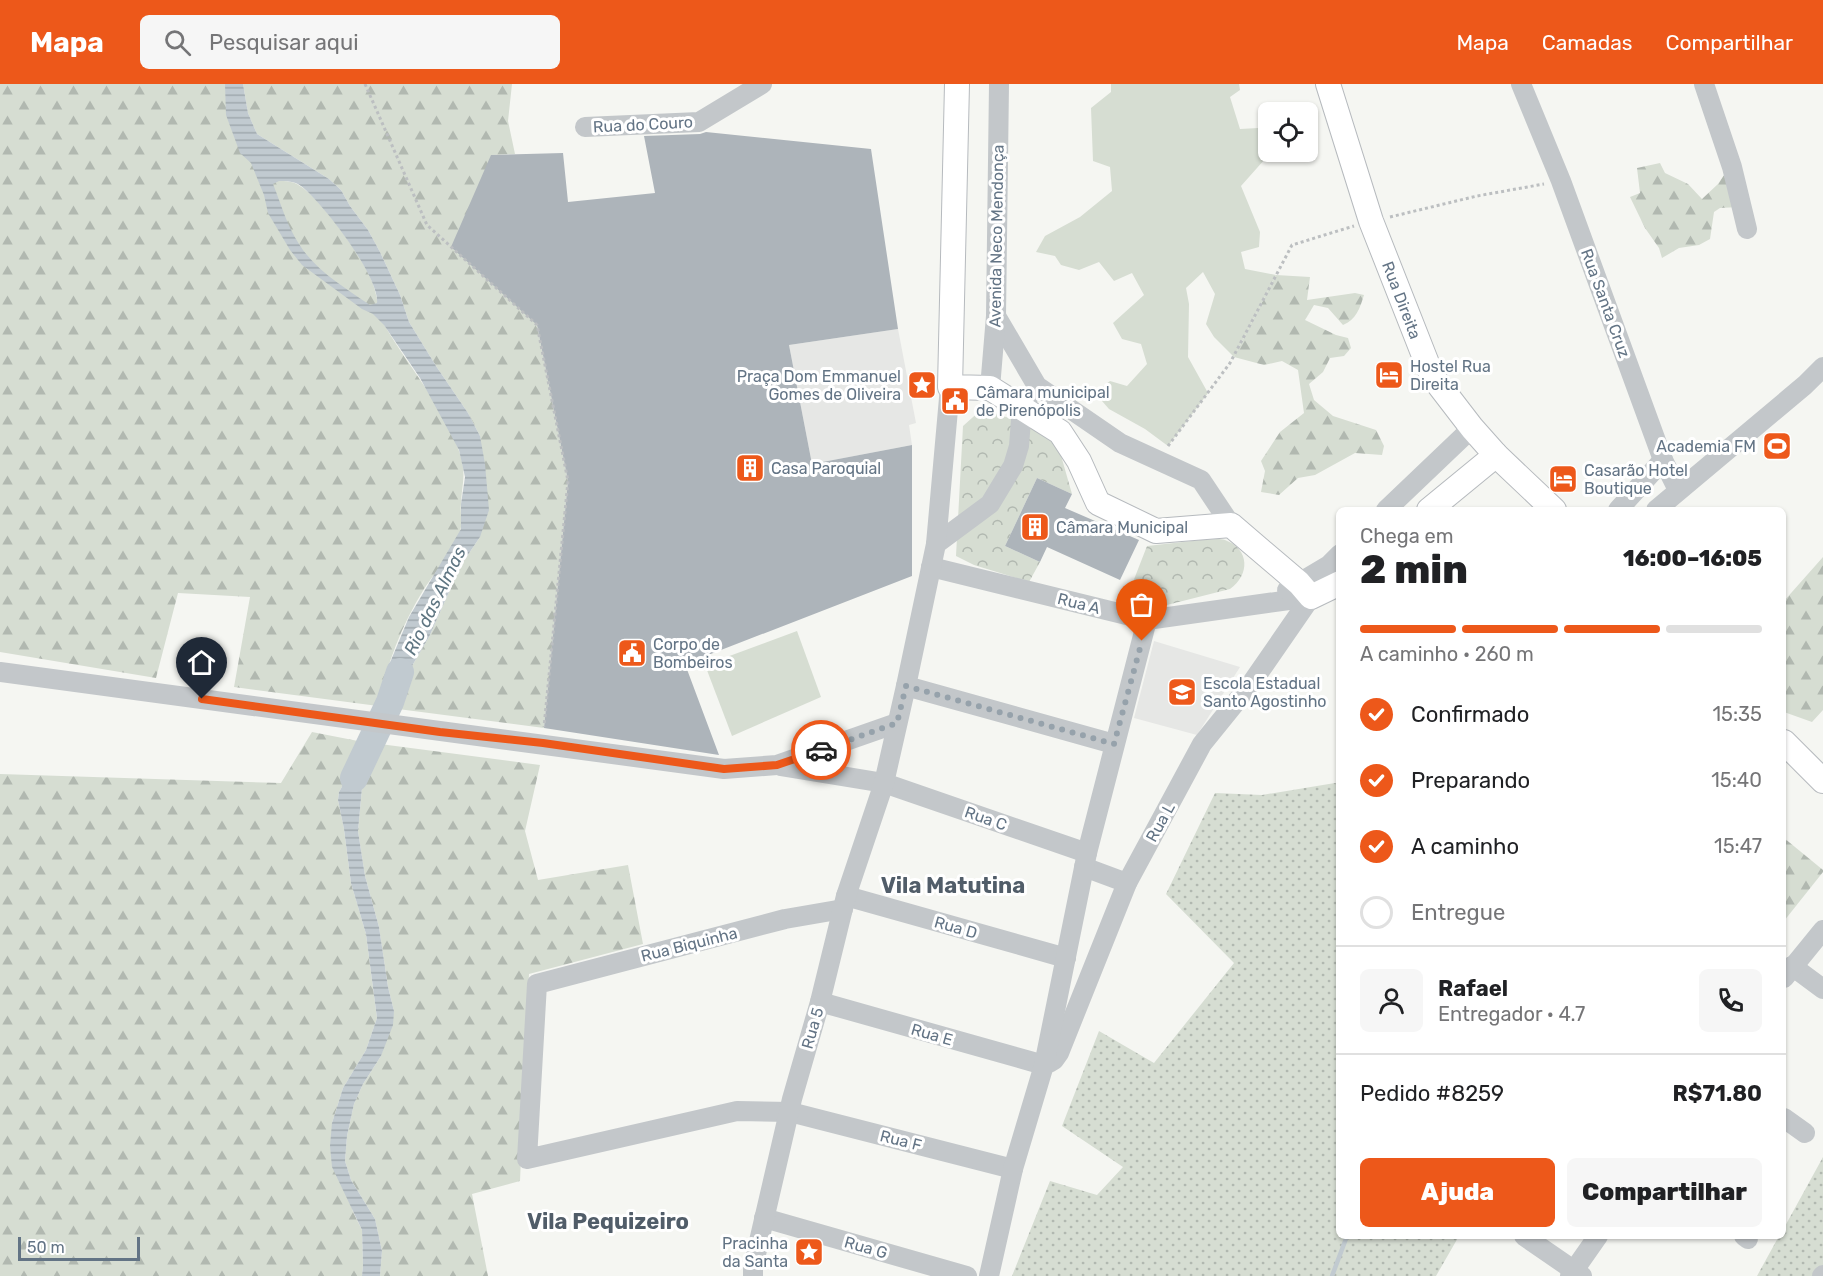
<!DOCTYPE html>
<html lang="pt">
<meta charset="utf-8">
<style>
:root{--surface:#fff;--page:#f6f6f6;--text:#202124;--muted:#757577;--line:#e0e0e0;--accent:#ed581a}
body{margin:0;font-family:Rubik,sans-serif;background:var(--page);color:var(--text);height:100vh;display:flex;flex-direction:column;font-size:22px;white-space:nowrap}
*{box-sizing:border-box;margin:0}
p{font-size:20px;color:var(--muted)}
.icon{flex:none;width:33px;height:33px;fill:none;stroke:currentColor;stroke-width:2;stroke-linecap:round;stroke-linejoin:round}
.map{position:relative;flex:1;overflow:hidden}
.details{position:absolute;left:1336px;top:423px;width:450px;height:732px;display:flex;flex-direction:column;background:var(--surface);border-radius:9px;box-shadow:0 2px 4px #0004}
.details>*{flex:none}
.buttons{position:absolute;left:1258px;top:18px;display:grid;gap:12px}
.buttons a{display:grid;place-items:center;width:60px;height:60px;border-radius:9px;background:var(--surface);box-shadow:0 2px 4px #0004;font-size:30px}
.scale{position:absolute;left:18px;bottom:15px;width:122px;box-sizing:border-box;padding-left:6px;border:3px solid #637485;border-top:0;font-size:16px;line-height:21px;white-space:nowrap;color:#637485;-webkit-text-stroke:4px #fff;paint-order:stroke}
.pin{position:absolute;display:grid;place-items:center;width:51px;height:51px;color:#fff;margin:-62px -26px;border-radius:50% 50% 50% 0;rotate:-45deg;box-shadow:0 0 6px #0007}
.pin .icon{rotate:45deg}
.courier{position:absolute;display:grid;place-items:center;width:60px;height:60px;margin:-30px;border:4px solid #ed581a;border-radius:50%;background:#fff;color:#222;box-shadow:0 2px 8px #0007}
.head em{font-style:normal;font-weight:800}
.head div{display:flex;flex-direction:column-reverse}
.head{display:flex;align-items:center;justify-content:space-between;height:102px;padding:0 24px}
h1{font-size:39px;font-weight:800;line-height:45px}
.bar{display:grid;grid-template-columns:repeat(4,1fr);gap:9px 6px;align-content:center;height:72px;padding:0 24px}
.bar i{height:8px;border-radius:4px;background:var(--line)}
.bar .current{background:var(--accent)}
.bar p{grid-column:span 4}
.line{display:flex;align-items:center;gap:15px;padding:0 24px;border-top:2px solid var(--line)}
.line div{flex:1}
.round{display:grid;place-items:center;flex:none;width:63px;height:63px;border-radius:9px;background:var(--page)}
ol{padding:0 24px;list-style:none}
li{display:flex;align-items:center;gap:18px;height:66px}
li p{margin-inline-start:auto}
li .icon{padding:6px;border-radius:50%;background:var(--accent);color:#fff;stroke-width:4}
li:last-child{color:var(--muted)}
li i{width:33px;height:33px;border:3px solid var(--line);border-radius:50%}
.cta{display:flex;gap:12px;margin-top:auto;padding:12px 24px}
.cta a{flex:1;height:69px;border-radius:9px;background:var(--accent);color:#fff;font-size:24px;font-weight:800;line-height:69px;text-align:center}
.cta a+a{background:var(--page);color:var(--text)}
header{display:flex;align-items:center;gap:36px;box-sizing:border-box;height:84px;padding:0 30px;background:var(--accent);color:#fff}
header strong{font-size:28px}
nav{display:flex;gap:33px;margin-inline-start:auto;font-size:21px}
.search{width:420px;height:54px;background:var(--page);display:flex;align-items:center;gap:15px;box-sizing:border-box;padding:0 21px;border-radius:9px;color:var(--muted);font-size:22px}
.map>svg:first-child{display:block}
.built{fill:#e6e7e5}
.grass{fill:url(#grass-dots)}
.forest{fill:url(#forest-firs)}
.park{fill:url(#park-crowns)}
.garden{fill:#d6ddd2}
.water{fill:url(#water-rules);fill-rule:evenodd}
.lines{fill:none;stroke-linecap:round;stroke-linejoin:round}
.stream{stroke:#c1cad0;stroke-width:4.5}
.river{stroke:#c1cad0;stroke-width:28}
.building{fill:#adb4ba}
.major-casing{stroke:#b6babe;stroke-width:26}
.path{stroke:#bcbfc1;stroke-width:3;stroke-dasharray:3 3;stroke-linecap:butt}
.minor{stroke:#c3c7ca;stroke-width:20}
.major{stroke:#fff;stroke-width:24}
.done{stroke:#96a2ab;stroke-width:6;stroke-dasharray:0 10.8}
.route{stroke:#ed581a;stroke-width:8}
.labels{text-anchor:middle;stroke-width:6;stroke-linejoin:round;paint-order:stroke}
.street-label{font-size:16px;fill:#637485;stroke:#fff}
.poi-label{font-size:16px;fill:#637485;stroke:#fff;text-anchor:start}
.water-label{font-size:18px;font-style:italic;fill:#5f7682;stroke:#fff}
.district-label{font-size:22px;font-weight:bold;fill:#515d69;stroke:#fff}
</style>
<header>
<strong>Mapa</strong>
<div class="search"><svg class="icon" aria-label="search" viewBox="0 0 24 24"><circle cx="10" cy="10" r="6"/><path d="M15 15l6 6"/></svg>Pesquisar aqui</div>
<nav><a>Mapa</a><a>Camadas</a><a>Compartilhar</a></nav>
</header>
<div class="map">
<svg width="1823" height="1192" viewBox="0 0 1823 1192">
<defs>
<pattern id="grass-dots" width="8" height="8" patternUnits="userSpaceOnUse" patternTransform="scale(1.5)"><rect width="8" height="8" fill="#d6ddd2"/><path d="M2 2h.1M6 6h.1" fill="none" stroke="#b1b8b0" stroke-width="1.8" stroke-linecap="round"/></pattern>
<pattern id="forest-firs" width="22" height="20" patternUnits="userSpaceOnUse" patternTransform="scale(1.5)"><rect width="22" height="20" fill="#d6ddd2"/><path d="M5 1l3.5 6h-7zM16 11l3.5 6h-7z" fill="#b1b8b0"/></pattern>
<pattern id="park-crowns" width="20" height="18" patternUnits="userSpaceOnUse" patternTransform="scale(1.5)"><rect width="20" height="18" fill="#d6ddd2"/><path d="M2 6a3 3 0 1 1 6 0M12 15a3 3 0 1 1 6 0" fill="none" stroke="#b1b8b0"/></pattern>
<pattern id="water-rules" width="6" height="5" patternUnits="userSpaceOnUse" patternTransform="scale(1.5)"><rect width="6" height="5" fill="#c1cad0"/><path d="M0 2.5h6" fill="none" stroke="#a0a9ae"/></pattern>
</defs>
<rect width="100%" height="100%" fill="#f5f6f2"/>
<g class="built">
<polygon points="898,245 916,339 909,341 912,361 812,380 789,261"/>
<polygon points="1154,557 1240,583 1197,651 1134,634"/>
</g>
<g class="grass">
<polygon points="1335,699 1340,701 1340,1152 1459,1152 1436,1192 1012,1192 1050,1097 1097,1111 1123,1083 1062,1042 1099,947 1154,979 1234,879 1166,810 1215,709 1262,711"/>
<polygon points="1823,1073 1823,1192 1757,1192 1779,1152 1784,1152 1784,1144"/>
</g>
<g class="forest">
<path d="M0,0H225L278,97C286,97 293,97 300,102C321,115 361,171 371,195C378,210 377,227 385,242C408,282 444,323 459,367C467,390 462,398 461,420C460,428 462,435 461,443C459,459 434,490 424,505C402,540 386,582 378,622L234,603L250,513L178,509L156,594L0,568Z"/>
<polygon points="243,0 512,0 508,37 515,70 491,71 537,241 568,397 544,644 398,625 412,582 429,553 461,481 480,453 480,352 468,329 436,282 409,238 400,211 380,168 368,146 350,122 341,106 329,95 257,50 248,29"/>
<polygon points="1660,79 1665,89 1688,100 1702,115 1718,100 1728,85 1739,123 1720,124 1714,128 1710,155 1699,161 1679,164 1662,174 1659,164 1645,144 1630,113 1640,109 1637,84"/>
<path d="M1276,191L1310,193L1307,216L1355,209L1364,211C1360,224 1356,236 1343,241L1328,224L1314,221L1305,236L1336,251L1348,254L1351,264L1344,272L1330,274L1323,288L1309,300L1314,316L1333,332L1376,346L1384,362L1382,371L1355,369L1315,391L1298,394L1279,411L1261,408L1265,387L1261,377L1280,348L1304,329L1298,286L1282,277L1264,281L1234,273Z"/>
<polygon points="1823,473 1823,626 1812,638 1784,628 1784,559 1786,556 1784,553 1784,517"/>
<polygon points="312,648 363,658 356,668 348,692 339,708 338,716 344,745 351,799 366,850 377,934 366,966 343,1004 332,1039 353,1128 362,1146 363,1181 362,1192 0,1192 0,690 281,699"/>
<polygon points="380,660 540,681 525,747 538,796 628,781 643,860 529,890 520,1097 472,1110 488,1192 380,1192 382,1167 375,1135 351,1096 345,1077 347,1052 354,1020 363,1000 381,972 394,927 388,903 379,843 365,792 358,747 362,704"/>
<polygon points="1784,754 1823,786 1823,788 1784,837"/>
</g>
<g class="park">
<polygon points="982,325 1048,347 1060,368 1072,410 1037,394 1005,462 1040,478 1029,498 974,481 956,472 963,342"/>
<path d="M1201,456C1208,456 1218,454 1225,456C1250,465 1250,491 1230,505L1155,524L1133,498L1147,462Z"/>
</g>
<g class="garden">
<polygon points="1111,0 1239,0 1240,6 1230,13 1240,45 1258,44 1265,75 1241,102 1260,148 1259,163 1241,168 1245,185 1276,191 1234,273 1214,253 1206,240 1215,210 1203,188 1186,204 1189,220 1188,273 1208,309 1168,362 1145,345 1109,325 1095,309 1110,297 1127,302 1147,280 1141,260 1122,255 1113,239 1144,211 1132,189 1114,197 1099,178 1079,186 1061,181 1055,172 1036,168 1045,152 1080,133 1112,107 1110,83 1093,77 1091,24 1111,8"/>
<polygon points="797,547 821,613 732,652 705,581"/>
</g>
<g class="water">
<path d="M225,0H243L248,29L257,50L329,95L341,106L350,122L368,146L380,168L400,211L409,238L436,282L468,329L480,352L485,380L489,426L480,453L461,481L429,553L412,582L398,625L378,622L384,593L409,533L461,445V420L465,393L459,366L420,294L384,241L373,230L362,225L302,181L290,166L268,129L264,111L251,79L240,69L226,31ZM279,97C287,97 294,97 301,102C322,118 380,193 377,219L370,221C345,204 315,186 299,160C287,142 281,120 273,100Z"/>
<polygon points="363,658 380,660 362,704 358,747 365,792 379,843 388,903 394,927 393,941 381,972 363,1000 354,1020 347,1052 345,1077 351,1096 375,1135 382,1167 380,1192 362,1192 363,1181 362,1146 332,1083 330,1062 332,1039 343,1004 366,966 377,934 366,850 351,799 344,745 338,716 339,708 348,692 356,668"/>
</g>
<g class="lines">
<polyline class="stream" points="1332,1192 1347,1152"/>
<polyline class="river" points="354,694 390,618 400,588"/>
</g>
<g class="building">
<polygon points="706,48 871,65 898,245 789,261 812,380 912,361 912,492 685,580 719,671 544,644 568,397 537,241 451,163 491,71 563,69 568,118 655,109 644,52 700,50"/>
<polygon points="1037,394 1072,410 1065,424 1139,456 1120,496 1047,463 1040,478 1005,462"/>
</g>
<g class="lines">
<g class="major-casing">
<g id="major">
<polyline points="957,0 950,303 990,304 1060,348 1079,377 1098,419 1156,447 1231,441 1299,499 1311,513 1340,499"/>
<polyline points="1328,0 1371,137 1432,292 1472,344 1496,371 1554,426"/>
<polyline points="1429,426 1496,371"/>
<polyline points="1784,658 1823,697"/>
</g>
</g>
<g class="path">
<polyline points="365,0 427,141 537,241 568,397 544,643"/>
<polyline points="1390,133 1477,112 1544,100"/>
<polyline points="1168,362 1230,279 1292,161 1354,142"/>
</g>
<g class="minor">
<polyline points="1521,0 1561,97 1663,376 1678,406"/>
<polyline points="1704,0 1732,83 1747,145"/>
<polyline points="585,43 699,38 762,0"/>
<polyline points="996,232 1037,302 1120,359 1201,396 1231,441"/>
<polyline points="990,304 996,232 999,0"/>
<polyline points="1386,426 1472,344"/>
<polyline points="1618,426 1663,376"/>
<polyline points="1656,426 1805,301 1823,283"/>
<polyline points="936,460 990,420 1013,382 1019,362 1022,323 1028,314"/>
<polyline points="931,483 1147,536 1311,513"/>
<polyline points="1287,506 1329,481 1340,470"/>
<polyline points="0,588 724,685 777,681 897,639"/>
<polyline points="906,602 1114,660"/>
<polyline points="780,682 884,699 1087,769"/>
<polyline points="1084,783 1127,799"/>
<polyline points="846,812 1066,874"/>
<polyline points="843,825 785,835 537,900 527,1075 737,1027 790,1028 1013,1085"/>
<polyline points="1792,882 1823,905"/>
<polyline points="1784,894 1823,846"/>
<polyline points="820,918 1044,981"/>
<polyline points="1049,979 1054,976 1059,969 1127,799 1202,660 1253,597 1311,513"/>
<polyline points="1784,1034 1805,1049"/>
<polyline points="764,1134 967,1192"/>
<polyline points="1524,1152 1582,1192"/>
<polyline points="1744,1152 1748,1155"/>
<polyline points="753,1192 753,1183 792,1015 820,918 846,812 884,699 906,602 936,460 950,303"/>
<polyline points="989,1192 1013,1085 1044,981 1087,769 1147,536"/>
<polyline points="1570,1192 1598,1152"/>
<polyline points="1822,1192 1823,1191"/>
</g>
<use href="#major" class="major"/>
</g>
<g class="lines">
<polyline class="done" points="821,666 897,639 906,602 1114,660 1142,557"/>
<polyline class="route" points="202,615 440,648 543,659 724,685 777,681 821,666"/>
</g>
<defs>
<g id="hotel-square" transform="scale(1.5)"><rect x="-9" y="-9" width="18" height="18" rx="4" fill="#ed581a" stroke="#fff"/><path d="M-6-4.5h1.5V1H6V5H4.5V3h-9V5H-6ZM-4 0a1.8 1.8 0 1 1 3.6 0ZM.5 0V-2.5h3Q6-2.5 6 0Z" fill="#fff"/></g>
<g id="sight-square" transform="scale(1.5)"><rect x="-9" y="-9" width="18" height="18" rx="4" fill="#ed581a" stroke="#fff"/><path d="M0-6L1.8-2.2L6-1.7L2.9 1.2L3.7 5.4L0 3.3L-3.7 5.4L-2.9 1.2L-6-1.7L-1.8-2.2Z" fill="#fff"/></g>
<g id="civic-square" transform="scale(1.5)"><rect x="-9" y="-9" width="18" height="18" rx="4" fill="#ed581a" stroke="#fff"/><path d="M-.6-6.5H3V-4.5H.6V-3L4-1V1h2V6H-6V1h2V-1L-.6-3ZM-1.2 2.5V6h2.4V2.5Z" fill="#fff"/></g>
<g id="stadium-square" transform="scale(1.5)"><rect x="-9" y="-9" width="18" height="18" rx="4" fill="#ed581a" stroke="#fff"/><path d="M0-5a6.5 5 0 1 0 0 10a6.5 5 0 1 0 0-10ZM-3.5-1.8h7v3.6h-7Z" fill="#fff"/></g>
<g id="building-square" transform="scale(1.5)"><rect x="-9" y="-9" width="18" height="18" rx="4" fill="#ed581a" stroke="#fff"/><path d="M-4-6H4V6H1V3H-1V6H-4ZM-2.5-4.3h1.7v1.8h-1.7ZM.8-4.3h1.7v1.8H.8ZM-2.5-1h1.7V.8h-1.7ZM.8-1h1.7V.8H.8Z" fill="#fff"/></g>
<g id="school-square" transform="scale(1.5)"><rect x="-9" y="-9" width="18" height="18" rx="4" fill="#ed581a" stroke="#fff"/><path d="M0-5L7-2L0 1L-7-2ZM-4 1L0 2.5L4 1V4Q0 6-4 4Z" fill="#fff"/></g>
</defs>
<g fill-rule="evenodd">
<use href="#hotel-square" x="1389" y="291"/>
<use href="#sight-square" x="922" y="301"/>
<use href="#civic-square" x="955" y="317"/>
<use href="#stadium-square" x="1777" y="362"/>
<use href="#building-square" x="750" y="384"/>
<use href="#hotel-square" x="1563" y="395"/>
<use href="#building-square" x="1035" y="443"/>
<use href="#civic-square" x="632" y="569"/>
<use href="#school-square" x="1182" y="608"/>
<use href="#sight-square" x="809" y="1168"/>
</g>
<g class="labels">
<g class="street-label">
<text transform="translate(643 40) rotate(-3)" y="6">Rua do Couro</text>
<text transform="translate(996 152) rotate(-89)" y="6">Avenida Neco Mendonça</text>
<text transform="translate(1402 216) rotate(69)" y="6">Rua Direita</text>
<text transform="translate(1606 219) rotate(70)" y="6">Rua Santa Cruz</text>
<text transform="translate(1079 519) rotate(14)" y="6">Rua A</text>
<text transform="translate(986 734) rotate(19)" y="6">Rua C</text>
<text transform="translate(1160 738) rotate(-61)" y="6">Rua L</text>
<text transform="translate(956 843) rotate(16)" y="6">Rua D</text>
<text transform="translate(689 860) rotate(-14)" y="6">Rua Biquinha</text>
<text transform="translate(812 944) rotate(-74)" y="6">Rua 5</text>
<text transform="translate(932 950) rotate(16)" y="6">Rua E</text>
<text transform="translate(901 1056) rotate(14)" y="6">Rua F</text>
<text transform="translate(866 1163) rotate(16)" y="6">Rua G</text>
</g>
<g class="poi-label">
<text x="1410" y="288">Hostel Rua<tspan x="1410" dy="18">Direita</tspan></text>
<text x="901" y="298" text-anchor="end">Praça Dom Emmanuel<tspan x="901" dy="18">Gomes de Oliveira</tspan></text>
<text x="976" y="314">Câmara municipal<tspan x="976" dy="18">de Pirenópolis</tspan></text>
<text x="1756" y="368" text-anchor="end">Academia FM</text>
<text x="771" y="390">Casa Paroquial</text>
<text x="1584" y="392">Casarão Hotel<tspan x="1584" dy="18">Boutique</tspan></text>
<text x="1056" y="449">Câmara Municipal</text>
<text x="653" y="566">Corpo de<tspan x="653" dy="18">Bombeiros</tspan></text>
<text x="1203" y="605">Escola Estadual<tspan x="1203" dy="18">Santo Agostinho</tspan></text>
<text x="788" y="1165" text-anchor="end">Pracinha<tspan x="788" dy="18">da Santa</tspan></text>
</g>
<g class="water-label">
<text transform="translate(435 517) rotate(-64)" y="6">Rio das Almas</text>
</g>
<g class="district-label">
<text x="953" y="809">Vila Matutina</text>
<text x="608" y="1145">Vila Pequizeiro</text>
</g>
</g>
</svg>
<div class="buttons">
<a><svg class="icon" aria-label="locate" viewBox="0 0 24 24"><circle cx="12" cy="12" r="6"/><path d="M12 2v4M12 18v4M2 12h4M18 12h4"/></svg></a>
</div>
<div class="scale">50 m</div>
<div class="pin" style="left:1142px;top:557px;background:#ea580c"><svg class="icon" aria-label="bag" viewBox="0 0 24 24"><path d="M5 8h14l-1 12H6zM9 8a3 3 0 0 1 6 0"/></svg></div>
<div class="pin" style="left:202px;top:615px;background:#1f2937"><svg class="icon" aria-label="home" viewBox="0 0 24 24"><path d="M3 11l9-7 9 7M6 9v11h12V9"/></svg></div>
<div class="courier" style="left:821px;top:666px"><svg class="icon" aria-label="car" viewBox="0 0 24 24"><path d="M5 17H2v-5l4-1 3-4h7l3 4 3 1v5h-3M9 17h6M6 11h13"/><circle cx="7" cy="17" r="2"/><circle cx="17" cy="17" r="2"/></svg></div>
<section class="details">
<div class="head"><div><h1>2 min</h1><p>Chega em</p></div><em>16:00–16:05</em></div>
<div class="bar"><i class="current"></i><i class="current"></i><i class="current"></i><i></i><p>A caminho · 260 m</p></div>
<ol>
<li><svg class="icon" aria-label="check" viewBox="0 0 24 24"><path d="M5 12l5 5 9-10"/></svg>Confirmado<p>15:35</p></li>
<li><svg class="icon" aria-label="check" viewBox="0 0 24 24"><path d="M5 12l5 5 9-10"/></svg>Preparando<p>15:40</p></li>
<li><svg class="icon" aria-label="check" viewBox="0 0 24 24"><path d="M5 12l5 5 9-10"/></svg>A caminho<p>15:47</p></li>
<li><i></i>Entregue</li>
</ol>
<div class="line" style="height:108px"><a class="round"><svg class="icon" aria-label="person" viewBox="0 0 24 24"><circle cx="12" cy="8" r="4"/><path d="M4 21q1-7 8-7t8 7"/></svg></a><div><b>Rafael</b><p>Entregador · 4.7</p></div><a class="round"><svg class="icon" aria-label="phone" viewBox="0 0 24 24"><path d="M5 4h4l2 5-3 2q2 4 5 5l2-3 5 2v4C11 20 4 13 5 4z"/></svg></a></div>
<div class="line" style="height:78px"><div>Pedido #8259</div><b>R$71.80</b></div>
<div class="cta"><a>Ajuda</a><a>Compartilhar</a></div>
</section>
</div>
